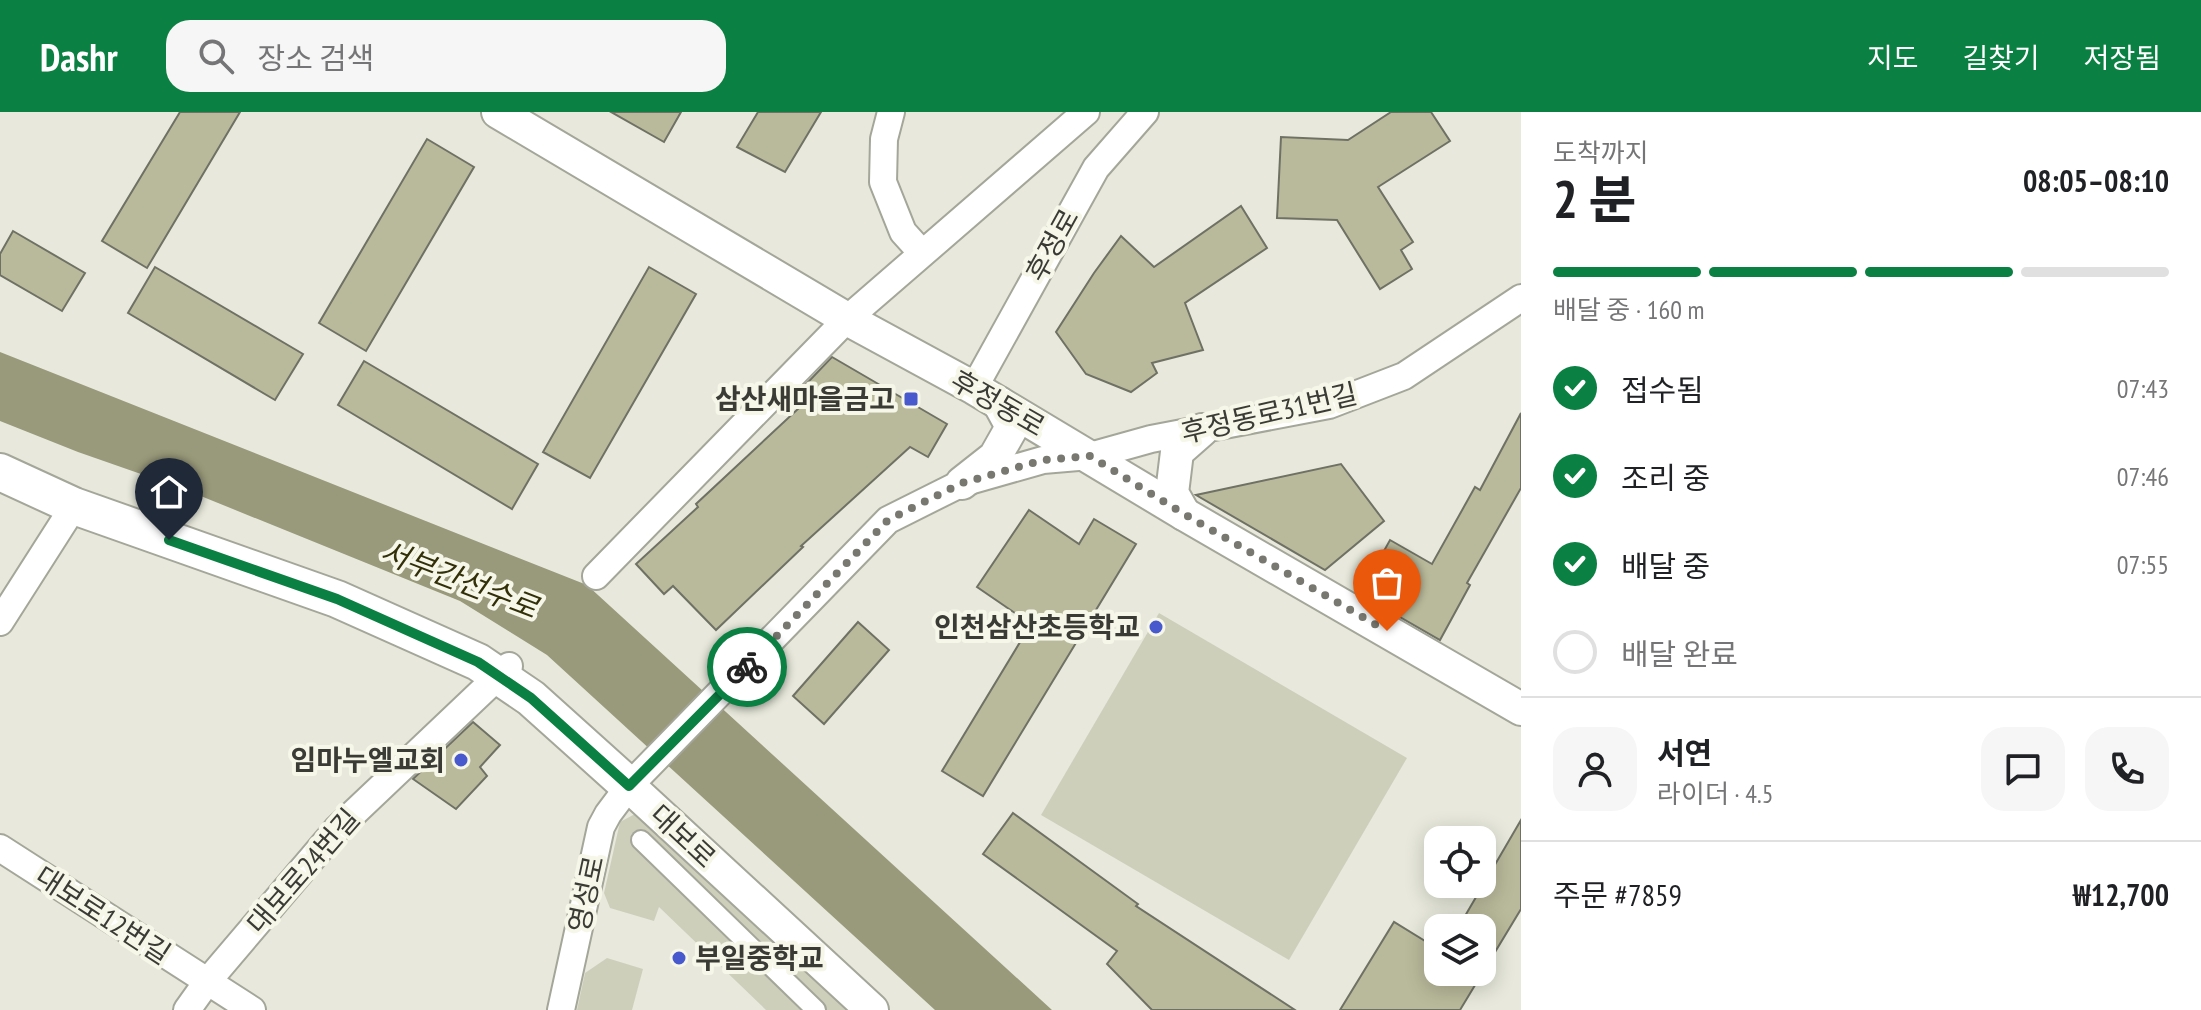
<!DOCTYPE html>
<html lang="ko">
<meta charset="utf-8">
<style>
:root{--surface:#fff;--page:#f6f6f6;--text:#202124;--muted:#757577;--line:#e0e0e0;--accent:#0b8043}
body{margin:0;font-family:"PT Sans Narrow","Noto Sans KR",sans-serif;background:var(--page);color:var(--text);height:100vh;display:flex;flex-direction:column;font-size:30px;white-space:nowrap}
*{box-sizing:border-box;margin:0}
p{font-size:26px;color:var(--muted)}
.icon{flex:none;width:44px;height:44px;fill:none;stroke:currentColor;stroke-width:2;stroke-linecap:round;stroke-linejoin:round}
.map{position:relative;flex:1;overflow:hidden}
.panel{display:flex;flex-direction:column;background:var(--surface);width:680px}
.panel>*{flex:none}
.tools{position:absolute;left:1424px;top:714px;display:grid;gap:16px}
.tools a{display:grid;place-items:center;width:72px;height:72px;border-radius:16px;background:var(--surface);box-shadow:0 4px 20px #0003;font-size:40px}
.pin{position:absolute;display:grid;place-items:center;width:68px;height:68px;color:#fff;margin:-82px -34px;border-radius:50% 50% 50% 0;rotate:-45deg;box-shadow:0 0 8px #0007}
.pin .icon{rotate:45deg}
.courier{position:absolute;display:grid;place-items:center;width:80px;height:80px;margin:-40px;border:6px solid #0b8043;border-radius:50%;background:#fff;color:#222;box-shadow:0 2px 10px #0007}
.summary em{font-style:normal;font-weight:700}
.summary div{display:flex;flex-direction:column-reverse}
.summary{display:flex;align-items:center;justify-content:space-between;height:136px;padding:0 32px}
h1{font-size:52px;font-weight:700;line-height:60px}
.bar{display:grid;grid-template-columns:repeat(4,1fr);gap:12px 8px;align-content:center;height:96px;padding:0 32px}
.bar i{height:10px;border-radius:6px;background:var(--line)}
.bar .on{background:var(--accent)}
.bar p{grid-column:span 4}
.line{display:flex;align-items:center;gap:20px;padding:0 32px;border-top:2px solid var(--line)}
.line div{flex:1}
.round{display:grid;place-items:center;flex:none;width:84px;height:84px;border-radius:24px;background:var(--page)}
ol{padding:0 32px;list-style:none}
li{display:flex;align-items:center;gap:24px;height:88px}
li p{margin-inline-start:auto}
li .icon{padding:8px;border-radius:50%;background:var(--accent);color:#fff;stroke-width:4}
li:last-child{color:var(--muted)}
li i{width:44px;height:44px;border:4px solid var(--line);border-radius:50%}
header{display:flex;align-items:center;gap:48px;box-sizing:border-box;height:112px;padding:0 40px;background:var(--accent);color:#fff}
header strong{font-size:38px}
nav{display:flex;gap:44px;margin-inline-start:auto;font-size:28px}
.search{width:560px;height:72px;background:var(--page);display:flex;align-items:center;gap:20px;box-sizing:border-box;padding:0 28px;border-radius:24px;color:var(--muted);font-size:30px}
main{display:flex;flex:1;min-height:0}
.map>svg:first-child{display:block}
.green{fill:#cecfbb}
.water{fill:#99997b}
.building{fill:#b9ba9b;stroke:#707165;stroke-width:2}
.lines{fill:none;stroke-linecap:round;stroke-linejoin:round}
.pedestrian-casing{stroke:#a5a69a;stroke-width:22}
.minor-casing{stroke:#a5a69a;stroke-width:30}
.tertiary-casing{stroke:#a5a69a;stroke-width:36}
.secondary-casing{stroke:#a5a69a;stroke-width:40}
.pedestrian{stroke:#fff;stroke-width:18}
.minor{stroke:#fff;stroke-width:26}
.tertiary{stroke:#fff;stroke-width:32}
.secondary{stroke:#fff;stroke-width:36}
.done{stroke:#787870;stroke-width:8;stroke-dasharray:0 14.4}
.route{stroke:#0b8043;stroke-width:10}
.poi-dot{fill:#4759cd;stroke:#f6f6e9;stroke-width:3}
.labels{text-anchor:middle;stroke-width:8;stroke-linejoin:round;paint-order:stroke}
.street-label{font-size:28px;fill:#3b3b36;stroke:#f6f6e9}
.poi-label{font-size:28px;font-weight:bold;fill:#3b3b36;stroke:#f6f6e9;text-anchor:end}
.water-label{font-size:30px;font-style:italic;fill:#313008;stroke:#f6f6e9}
</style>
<header>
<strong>Dashr</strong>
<div class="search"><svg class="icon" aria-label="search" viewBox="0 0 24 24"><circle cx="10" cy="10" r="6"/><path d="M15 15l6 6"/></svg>장소 검색</div>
<nav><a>지도</a><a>길찾기</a><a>저장됨</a></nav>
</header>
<main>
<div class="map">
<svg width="1521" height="898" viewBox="0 0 1521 898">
<rect width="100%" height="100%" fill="#e8e9dc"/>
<g class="green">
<polygon points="1159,501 1407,646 1289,848 1041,703"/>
<polygon points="646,696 857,898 766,898 659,795 654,809 610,796 604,781 620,710"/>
<polygon points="607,846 643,857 632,898 577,898 585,861"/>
</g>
<polygon class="water" points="0,240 587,473 1052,898 935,898 547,543 460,489 181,376 78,340 0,309"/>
<g class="building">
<polygon points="180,0 240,0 147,156 102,129"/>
<polygon points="611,0 681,0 664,30"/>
<polygon points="758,0 821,0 785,60 737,35"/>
<polygon points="1391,0 1431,0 1450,29 1378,75 1413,130 1401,138 1412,157 1380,177 1337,108 1277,106 1281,25 1348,28"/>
<polygon points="427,27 474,55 366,239 319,211"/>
<polygon points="1241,94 1267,136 1185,191 1203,238 1152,251 1157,261 1131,280 1086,262 1056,220 1094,161 1121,124 1154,155"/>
<polygon points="13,119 85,161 62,199 0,163 0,142"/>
<polygon points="155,155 303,242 275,288 128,201"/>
<polygon points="649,155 696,182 590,366 543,340"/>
<polygon points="832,245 947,312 928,345 910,335 801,434 803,435 716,518 673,474 664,482 636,452 698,395 696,392 799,296 791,288"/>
<polygon points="364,249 538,352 512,397 338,293"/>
<polygon points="1521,301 1521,376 1467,471 1470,473 1440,528 1360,482 1390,428 1432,452 1475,375 1480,378"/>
<polygon points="1341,352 1384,409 1325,458 1196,383"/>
<polygon points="1029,398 1079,432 1094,407 1136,432 983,684 942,659 1031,512 977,475"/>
<polygon points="858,510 889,538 824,612 793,584"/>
<polygon points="473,610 500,633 480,655 487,664 456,697 413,667"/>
<polygon points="1013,701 1138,792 1136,794 1295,898 1152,898 1107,852 1117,839 983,742"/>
<polygon points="1521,708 1521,797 1460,898 1340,898 1394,810 1438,837 1438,860 1482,860 1482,816 1458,816"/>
</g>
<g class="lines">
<g class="pedestrian-casing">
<polyline id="pedestrian" points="641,728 816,898"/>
</g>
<g class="minor-casing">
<g id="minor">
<polyline points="891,0 884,27 883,70 903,120 922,141"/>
<polyline points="974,276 1096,56 1145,0"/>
<polyline points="596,464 847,207 1086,0"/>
<polyline points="0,510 74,394"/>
<polyline points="0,736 252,898"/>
<polyline points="187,898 207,870 337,717 509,554"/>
<polyline points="561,898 601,715 608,702 629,674 888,408 962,371 1043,348 1090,344 1151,327 1329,293 1404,264 1521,186"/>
</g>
</g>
<g class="tertiary-casing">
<g id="tertiary">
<polyline points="498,0 847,207 974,276 1184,402 1521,597"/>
<polyline points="962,371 995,345 1012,315 999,291"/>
<polyline points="1184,402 1172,381 1177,340 1202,318"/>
<polyline points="629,674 872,898"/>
</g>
</g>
<g class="secondary-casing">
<polyline id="secondary" points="0,360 74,394 337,487 478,550 531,586 629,674"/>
</g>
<use href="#pedestrian" class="pedestrian"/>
<use href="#minor" class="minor"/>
<use href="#tertiary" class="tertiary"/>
<use href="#secondary" class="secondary"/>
</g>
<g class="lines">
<polyline class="done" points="747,555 888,408 962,371 1043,348 1090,344 1184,402 1387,519"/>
<polyline class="route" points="169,428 337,487 478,550 531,586 629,674 747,555"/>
</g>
<g class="poi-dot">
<rect x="903" y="279" width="16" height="16" rx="4"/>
<circle cx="1156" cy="515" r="8"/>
<circle cx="461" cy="648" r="8"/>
<circle cx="679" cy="846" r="8"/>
</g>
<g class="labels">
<g class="street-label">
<text transform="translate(1052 133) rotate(-61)" y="10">후정로</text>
<text transform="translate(998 291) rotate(30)" y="10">후정동로</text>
<text transform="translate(1269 301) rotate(-13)" y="10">후정동로31번길</text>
<text transform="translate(683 724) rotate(43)" y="10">대보로</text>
<text transform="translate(303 759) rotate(-49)" y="10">대보로24번길</text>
<text transform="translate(586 782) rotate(-78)" y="10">영성로</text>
<text transform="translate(103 803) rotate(33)" y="10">대보로12번길</text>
</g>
<g class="poi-label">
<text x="895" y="297">삼산새마을금고</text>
<text x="1140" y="525">인천삼산초등학교</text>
<text x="445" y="658">임마누엘교회</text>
<text x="695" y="856" text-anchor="start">부일중학교</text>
</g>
<g class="water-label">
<text transform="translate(459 468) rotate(21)" y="10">서부간선수로</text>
</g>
</g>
</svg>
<div class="tools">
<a><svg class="icon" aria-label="locate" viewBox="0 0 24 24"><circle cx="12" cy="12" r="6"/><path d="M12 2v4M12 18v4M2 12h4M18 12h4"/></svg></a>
<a><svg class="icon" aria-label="layers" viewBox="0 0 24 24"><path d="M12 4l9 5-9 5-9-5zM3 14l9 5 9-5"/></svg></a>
</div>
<div class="pin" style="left:1387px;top:519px;background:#ea580c"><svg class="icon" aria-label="bag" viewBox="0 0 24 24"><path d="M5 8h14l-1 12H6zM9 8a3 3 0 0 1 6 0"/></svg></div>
<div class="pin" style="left:169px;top:428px;background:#1f2937"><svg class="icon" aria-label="home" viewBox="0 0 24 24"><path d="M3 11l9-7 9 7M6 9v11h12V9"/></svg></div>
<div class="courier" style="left:747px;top:555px"><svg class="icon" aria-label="bike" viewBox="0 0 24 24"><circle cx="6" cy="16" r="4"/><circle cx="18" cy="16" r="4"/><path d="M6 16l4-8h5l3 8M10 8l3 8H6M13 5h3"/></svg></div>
</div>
<section class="panel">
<div class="summary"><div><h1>2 분</h1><p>도착까지</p></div><em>08:05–08:10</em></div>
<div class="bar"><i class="on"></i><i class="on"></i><i class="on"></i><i></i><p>배달 중 · 160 m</p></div>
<ol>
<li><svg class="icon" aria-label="check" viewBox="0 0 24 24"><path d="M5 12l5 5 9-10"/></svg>접수됨<p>07:43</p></li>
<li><svg class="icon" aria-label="check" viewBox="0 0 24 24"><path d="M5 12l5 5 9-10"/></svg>조리 중<p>07:46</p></li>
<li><svg class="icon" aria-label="check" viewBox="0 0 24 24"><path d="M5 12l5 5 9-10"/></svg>배달 중<p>07:55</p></li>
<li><i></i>배달 완료</li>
</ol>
<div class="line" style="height:144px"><a class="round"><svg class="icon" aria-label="person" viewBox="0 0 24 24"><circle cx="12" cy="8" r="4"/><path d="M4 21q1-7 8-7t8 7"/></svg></a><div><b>서연</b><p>라이더 · 4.5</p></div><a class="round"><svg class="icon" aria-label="chat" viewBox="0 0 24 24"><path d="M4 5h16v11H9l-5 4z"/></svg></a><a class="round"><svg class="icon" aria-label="phone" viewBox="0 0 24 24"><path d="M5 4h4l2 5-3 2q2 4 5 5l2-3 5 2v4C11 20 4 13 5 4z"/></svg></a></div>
<div class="line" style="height:104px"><div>주문 #7859</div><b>₩12,700</b></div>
</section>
</main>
